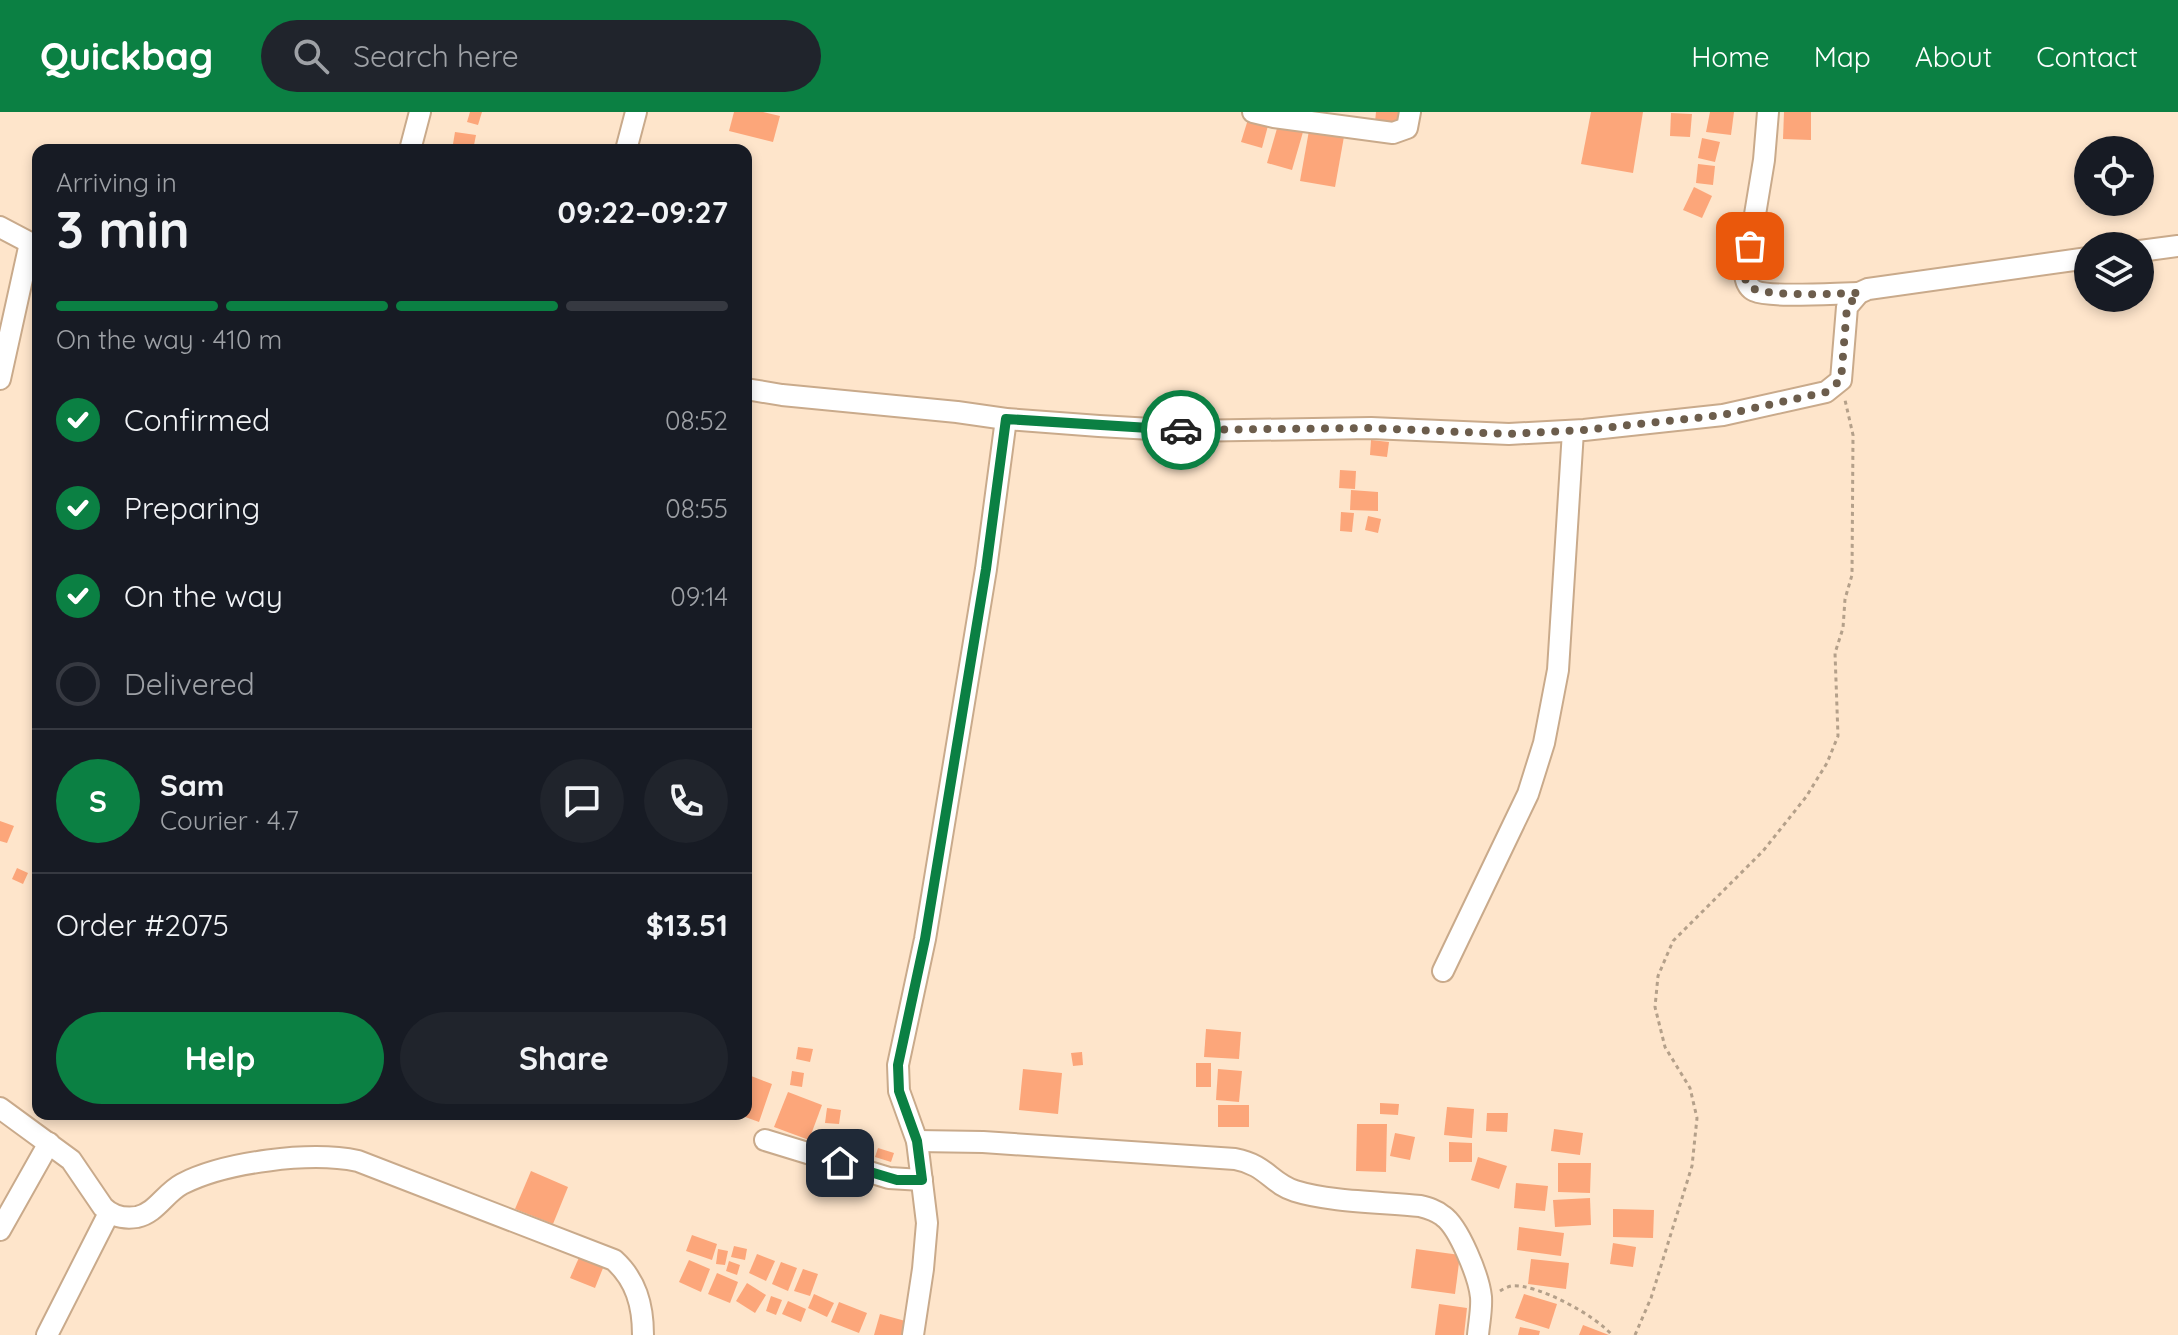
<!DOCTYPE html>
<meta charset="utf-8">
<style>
:root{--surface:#171b24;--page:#20242c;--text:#f1f3f6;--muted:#9ea1a6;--line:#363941;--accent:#0b8043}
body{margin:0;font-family:Quicksand,sans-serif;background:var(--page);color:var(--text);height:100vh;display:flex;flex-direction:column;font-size:30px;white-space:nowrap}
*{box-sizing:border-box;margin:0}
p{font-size:26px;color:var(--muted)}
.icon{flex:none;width:44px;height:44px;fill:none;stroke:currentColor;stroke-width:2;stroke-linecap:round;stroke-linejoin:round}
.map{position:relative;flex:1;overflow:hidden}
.side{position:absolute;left:32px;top:32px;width:720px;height:976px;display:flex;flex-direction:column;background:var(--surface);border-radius:16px;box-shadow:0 4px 12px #0003}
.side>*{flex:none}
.tools{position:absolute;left:2074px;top:24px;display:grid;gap:16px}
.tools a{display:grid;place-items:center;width:80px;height:80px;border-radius:50%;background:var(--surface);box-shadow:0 4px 12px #0003;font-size:40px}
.pin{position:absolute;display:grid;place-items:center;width:68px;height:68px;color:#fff;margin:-34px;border-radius:16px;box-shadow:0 4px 12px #0006}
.courier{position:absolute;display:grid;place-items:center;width:80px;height:80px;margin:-40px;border:6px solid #0b8043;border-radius:50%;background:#fff;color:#222;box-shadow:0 2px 10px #0007}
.summary em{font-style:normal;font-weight:800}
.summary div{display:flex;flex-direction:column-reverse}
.summary{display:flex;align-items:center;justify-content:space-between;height:136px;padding:0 24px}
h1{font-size:52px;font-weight:800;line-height:60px}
.bar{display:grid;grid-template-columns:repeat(4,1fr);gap:12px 8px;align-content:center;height:96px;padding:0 24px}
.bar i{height:10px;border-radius:6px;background:var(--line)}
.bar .selected{background:var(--accent)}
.bar p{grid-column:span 4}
.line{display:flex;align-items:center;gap:20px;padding:0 24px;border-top:2px solid var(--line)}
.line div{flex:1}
.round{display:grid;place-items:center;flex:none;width:84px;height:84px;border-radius:42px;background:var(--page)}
ol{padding:0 24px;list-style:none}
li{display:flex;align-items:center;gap:24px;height:88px}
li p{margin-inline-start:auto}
li .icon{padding:8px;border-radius:50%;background:var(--accent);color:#fff;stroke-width:4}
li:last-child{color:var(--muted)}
li i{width:44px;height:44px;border:4px solid var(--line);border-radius:50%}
.action{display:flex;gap:16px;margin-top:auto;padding:16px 24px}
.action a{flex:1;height:92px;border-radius:48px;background:var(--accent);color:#fff;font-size:32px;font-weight:800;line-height:92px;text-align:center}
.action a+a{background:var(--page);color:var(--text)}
header{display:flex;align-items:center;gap:48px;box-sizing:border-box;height:112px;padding:0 40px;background:var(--accent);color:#fff}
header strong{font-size:38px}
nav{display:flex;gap:44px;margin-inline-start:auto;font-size:28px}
.search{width:560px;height:72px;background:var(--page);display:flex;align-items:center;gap:20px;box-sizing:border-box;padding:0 28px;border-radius:44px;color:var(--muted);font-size:30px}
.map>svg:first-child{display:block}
.building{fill:#fca67a}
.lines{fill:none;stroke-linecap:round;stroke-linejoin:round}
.minor-casing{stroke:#c9aa8b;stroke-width:24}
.path{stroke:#b4a08a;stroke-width:3;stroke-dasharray:4 4;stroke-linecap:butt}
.minor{stroke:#fff;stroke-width:20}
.done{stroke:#6c5d4c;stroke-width:8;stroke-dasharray:0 14.4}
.route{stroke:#0b8043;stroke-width:10}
</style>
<header>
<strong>Quickbag</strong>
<div class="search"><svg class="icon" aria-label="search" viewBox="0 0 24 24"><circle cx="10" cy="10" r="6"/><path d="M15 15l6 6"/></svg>Search here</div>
<nav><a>Home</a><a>Map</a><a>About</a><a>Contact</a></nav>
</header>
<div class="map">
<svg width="2178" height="1223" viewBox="0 0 2178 1223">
<rect width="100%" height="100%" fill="#fee5cb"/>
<g class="building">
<polygon points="470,0 482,0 478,13 467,10"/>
<polygon points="734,0 763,0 780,4 773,30 729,19"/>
<polygon points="1376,0 1408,0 1406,15 1375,10"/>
<polygon points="1591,0 1643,0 1633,61 1581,52"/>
<polygon points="1710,0 1734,0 1731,23 1706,20"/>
<polygon points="1784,0 1811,0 1811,28 1783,27"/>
<polygon points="1671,1 1692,2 1690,25 1670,24"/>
<polygon points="1249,4 1269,10 1262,36 1241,30"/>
<polygon points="1278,13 1303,20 1292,58 1267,51"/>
<polygon points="1310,13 1345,19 1335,75 1300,69"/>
<polygon points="455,20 476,23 473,38 452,38"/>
<polygon points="1702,26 1720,30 1715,50 1698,46"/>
<polygon points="1698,52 1715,54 1713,73 1696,71"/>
<polygon points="1694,75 1712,84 1702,106 1683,98"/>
<polygon points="1371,328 1389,330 1387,345 1370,343"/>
<polygon points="1340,358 1356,359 1355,377 1339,376"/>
<polygon points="1351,378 1378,380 1378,399 1350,398"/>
<polygon points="1341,400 1354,401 1352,420 1340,419"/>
<polygon points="1368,404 1381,407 1378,421 1365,418"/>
<polygon points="0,709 14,714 7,731 0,729"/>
<polygon points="17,756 28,761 23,772 12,767"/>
<polygon points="1206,917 1241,920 1239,947 1204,945"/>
<polygon points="798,935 813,937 810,950 796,947"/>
<polygon points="1082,940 1083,953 1073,954 1071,941"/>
<rect x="1196" y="951" width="15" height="24"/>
<polygon points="1023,957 1062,961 1058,1002 1019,998"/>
<polygon points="1218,957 1242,959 1239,990 1216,988"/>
<polygon points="792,959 804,961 802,975 790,973"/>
<polygon points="746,962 772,972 759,1010 737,1002 746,1002"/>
<polygon points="788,980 822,993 809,1028 774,1015"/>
<polygon points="1380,991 1399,992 1398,1003 1380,1002"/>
<rect x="1218" y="993" width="31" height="22"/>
<polygon points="1447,995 1474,997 1472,1026 1444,1023"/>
<polygon points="827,996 841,998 839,1012 825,1011"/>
<polygon points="1487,1001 1508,1001 1507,1020 1486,1019"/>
<polygon points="1357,1012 1387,1012 1386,1060 1356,1059"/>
<polygon points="1554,1017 1583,1021 1580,1043 1551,1039"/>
<polygon points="1395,1021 1415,1025 1410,1048 1390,1044"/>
<polygon points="1449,1030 1472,1031 1472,1050 1449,1050"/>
<polygon points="878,1036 894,1041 891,1050 875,1045"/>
<polygon points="1478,1045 1507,1054 1499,1077 1471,1068"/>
<polygon points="1558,1051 1591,1051 1590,1081 1558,1080"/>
<polygon points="531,1059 568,1075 553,1112 515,1097"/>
<polygon points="1516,1071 1548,1074 1545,1099 1514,1096"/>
<polygon points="1590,1086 1591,1113 1555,1115 1553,1088"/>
<polygon points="1613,1097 1654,1098 1653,1126 1613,1125"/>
<polygon points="1519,1115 1564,1121 1561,1144 1517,1138"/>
<polygon points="692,1123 717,1132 712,1148 686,1139"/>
<polygon points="1613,1131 1636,1135 1633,1155 1610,1152"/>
<polygon points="734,1134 747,1137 745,1148 731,1145"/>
<polygon points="718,1137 728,1139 725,1153 716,1152"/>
<polygon points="1416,1137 1460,1143 1455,1182 1411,1176"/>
<polygon points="581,1141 605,1151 595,1176 570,1166"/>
<polygon points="757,1142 775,1149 766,1169 749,1161"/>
<polygon points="1531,1147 1569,1151 1566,1177 1528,1172"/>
<polygon points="689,1148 710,1157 701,1180 679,1170"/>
<polygon points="729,1149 740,1153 737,1163 726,1159"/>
<polygon points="781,1150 797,1156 788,1179 772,1172"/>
<polygon points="803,1157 818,1162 810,1184 794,1179"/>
<polygon points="717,1161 738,1170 730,1191 708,1182"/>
<polygon points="747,1171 766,1183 755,1201 736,1189"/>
<polygon points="814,1182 834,1191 827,1205 808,1196"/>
<polygon points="1524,1182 1557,1192 1549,1217 1515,1206"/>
<polygon points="771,1184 782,1188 776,1203 766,1199"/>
<polygon points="788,1189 806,1197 801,1210 782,1202"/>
<polygon points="839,1190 867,1201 859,1221 831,1210"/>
<polygon points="1439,1192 1467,1196 1464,1223 1435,1223"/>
<polygon points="880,1202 909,1210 906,1223 874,1223"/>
<polygon points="1583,1213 1609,1223 1579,1223"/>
<polygon points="1520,1215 1540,1219 1539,1223 1518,1223"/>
</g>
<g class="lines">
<g class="minor-casing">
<g id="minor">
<polyline points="1253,0 1274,5 1393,21 1407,16 1410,0"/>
<path d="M1768,0L1764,48L1745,163C1746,170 1748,176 1755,179C1770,186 1838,181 1859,181"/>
<polyline points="410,38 420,0"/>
<polyline points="626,38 636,0"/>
<polyline points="0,115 38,135"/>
<polyline points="2140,139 2178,134"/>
<polyline points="0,267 30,131"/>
<polyline points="746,277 782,283 957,300 1006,307 1099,314 1187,319 1371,316 1509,322 1584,318 1723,303 1826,280 1841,268 1847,195 1859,181 1868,177 2088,146"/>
<polyline points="1443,859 1528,682 1544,631 1558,558 1573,319"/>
<path d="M0,996L71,1048L103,1095C112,1104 124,1107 137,1105C156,1101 165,1081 182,1072C225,1050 310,1039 358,1049L614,1148C636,1168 643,1193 643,1223"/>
<polyline points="765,1028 889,1066 922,1068"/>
<path d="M917,1029L983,1030L1235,1047C1267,1053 1270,1071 1295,1079C1330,1090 1382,1090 1420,1094C1428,1096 1436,1098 1443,1104C1459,1115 1479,1165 1481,1185C1482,1197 1479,1211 1478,1223"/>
<polyline points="0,1118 49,1031"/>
<polyline points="47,1223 109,1101"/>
<polyline points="913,1223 923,1157 927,1111 917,1029 899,979 898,953 925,827 986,457 1006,307"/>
</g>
</g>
<g class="path">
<path d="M1500,1179C1503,1177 1507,1175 1511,1174C1537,1171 1596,1204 1612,1223"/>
<polyline points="1635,1223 1651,1186 1692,1054 1697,1006 1690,976 1665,935 1655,895 1658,864 1673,829 1763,739 1806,685 1827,651 1838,624 1835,541 1843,516 1845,487 1852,463 1853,323 1845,288"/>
</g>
<use href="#minor" class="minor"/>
</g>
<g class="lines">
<path class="done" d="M1181,318L1371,316L1509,322L1584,318L1723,303L1826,280L1841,268L1847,195L1859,181C1840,181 1755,187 1747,172C1742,163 1748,144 1750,134"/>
<polyline class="route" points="840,1051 897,1068 922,1068 917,1029 899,979 898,953 925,827 986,457 1006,307 1181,318"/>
</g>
</svg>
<div class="tools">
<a><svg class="icon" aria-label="locate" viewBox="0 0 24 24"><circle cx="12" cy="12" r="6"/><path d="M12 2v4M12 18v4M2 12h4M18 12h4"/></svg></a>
<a><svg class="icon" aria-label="layers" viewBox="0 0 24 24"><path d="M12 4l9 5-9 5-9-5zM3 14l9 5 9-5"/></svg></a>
</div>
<div class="pin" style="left:1750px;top:134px;background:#ea580c"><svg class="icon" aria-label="bag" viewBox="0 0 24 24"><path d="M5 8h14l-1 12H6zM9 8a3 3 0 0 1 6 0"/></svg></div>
<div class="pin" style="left:840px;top:1051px;background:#1f2937"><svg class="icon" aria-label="home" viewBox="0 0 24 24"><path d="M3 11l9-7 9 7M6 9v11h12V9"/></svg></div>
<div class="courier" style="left:1181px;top:318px"><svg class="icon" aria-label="car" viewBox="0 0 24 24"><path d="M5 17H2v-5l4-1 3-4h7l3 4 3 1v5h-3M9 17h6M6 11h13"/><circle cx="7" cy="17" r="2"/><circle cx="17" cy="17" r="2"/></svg></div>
<section class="side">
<div class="summary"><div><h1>3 min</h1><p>Arriving in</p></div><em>09:22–09:27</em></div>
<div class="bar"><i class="selected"></i><i class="selected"></i><i class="selected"></i><i></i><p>On the way · 410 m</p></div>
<ol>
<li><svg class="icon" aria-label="check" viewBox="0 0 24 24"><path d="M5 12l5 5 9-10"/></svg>Confirmed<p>08:52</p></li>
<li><svg class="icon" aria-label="check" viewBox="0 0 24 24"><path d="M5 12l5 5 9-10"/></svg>Preparing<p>08:55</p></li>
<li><svg class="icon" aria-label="check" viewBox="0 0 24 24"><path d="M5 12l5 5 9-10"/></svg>On the way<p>09:14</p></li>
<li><i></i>Delivered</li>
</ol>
<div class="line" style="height:144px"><b class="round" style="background:var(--accent);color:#fff">S</b><div><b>Sam</b><p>Courier · 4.7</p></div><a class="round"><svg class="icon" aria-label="chat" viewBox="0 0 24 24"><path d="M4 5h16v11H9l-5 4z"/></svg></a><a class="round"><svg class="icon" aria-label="phone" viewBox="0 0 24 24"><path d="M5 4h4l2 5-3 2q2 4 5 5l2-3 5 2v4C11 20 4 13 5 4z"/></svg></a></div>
<div class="line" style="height:104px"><div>Order #2075</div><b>$13.51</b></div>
<div class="action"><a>Help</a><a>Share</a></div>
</section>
</div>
